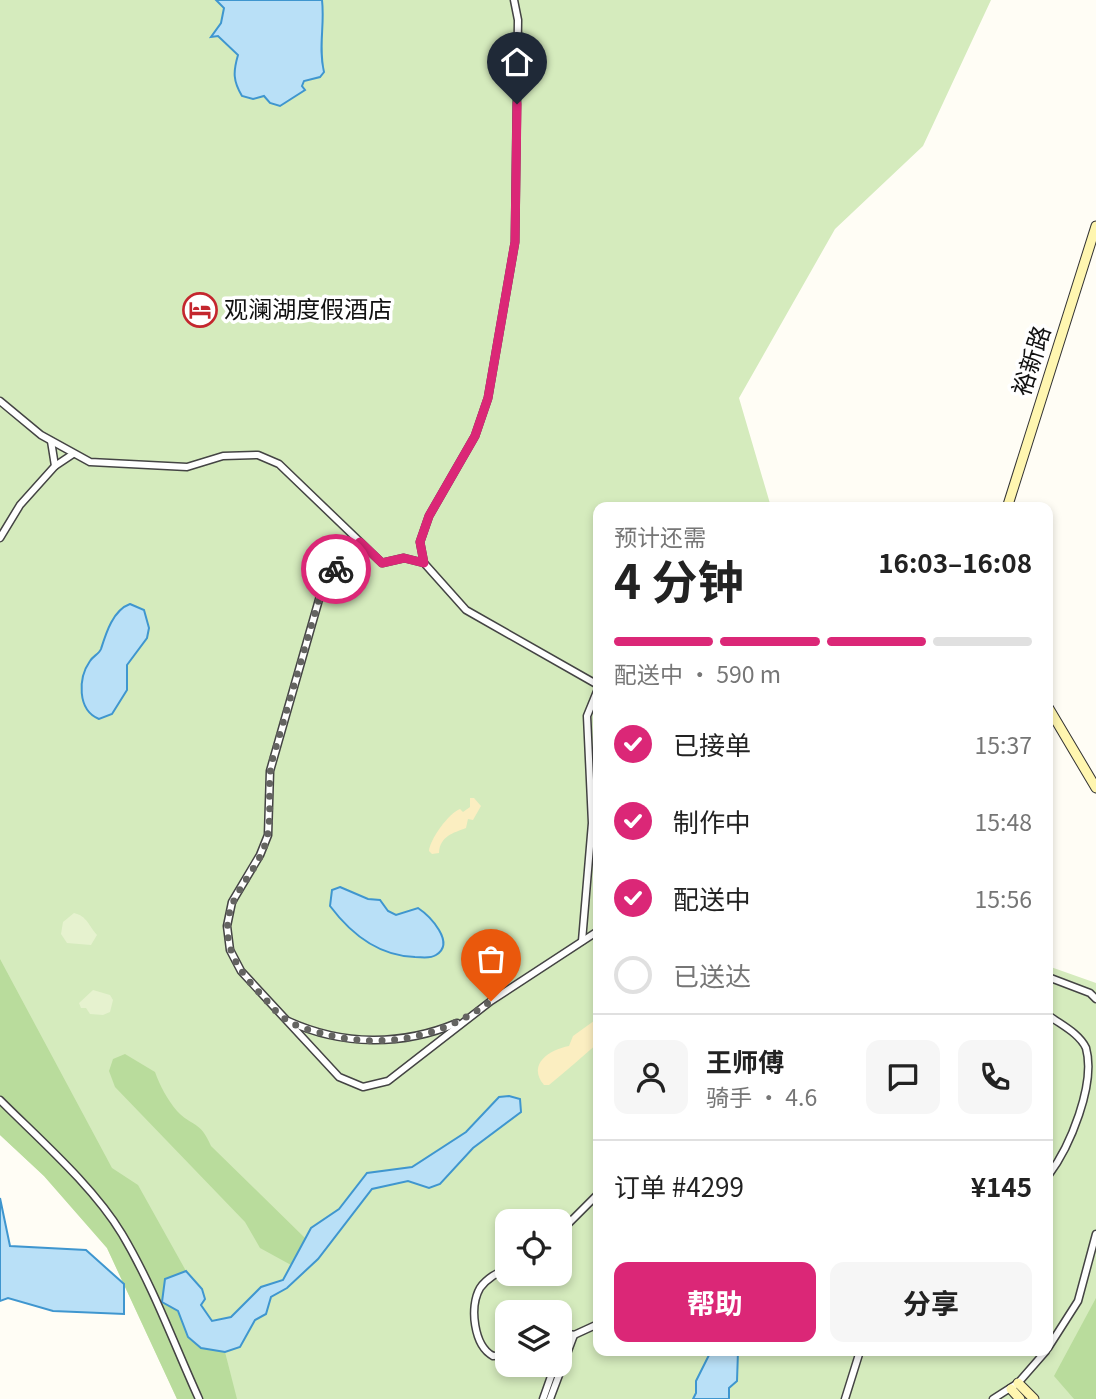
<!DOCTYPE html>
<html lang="zh">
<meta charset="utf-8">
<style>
:root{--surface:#fff;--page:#f6f6f6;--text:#222;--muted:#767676;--line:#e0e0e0;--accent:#db2777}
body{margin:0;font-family:Georgia,"Noto Sans SC",serif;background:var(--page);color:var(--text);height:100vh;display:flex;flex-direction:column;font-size:26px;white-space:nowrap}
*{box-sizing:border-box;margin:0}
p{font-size:23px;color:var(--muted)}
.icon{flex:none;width:38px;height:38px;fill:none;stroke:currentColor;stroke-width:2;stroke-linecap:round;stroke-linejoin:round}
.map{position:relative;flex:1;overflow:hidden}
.drawer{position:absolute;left:593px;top:502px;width:460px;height:854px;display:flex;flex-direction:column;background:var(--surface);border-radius:14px;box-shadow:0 4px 10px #0003}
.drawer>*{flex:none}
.buttons{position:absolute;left:495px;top:1209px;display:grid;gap:14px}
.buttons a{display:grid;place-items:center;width:77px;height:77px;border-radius:14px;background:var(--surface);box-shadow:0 4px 10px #0003;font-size:35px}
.pin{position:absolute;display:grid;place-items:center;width:60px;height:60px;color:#fff;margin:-72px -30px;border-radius:50% 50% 50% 0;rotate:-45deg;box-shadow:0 0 7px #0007}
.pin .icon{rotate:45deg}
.courier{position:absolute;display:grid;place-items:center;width:70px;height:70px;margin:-35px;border:5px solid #db2777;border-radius:50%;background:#fff;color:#222;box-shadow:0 2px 9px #0007}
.overview em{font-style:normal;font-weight:700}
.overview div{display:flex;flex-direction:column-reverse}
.overview{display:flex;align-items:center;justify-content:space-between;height:119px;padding:0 21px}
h1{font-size:46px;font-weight:700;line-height:52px}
.bar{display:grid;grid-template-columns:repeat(4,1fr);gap:10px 7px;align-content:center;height:84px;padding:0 21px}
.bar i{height:9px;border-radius:5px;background:var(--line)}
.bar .on{background:var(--accent)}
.bar p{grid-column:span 4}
.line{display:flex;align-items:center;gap:18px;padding:0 21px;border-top:2px solid var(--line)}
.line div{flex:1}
.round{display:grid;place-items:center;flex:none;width:74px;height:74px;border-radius:14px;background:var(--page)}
ol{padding:0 21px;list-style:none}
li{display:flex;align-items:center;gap:21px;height:77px}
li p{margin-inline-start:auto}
li .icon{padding:7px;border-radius:50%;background:var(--accent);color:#fff;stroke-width:4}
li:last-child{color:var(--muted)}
li i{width:38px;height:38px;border:4px solid var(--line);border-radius:50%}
.primary-button{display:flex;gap:14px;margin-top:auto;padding:14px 21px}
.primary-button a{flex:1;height:80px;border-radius:14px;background:var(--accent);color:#fff;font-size:28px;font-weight:700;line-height:80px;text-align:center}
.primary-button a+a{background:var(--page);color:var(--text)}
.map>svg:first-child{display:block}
.green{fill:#d5ebbd;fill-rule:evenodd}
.forest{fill:#b9dc9c}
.sand{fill:#fbeec1}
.pitch{fill:#e6f2cf}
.water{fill:#b9e0f7;stroke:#3f96cf;stroke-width:2}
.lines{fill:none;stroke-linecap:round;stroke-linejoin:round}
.street-casing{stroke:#444;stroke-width:9}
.secondary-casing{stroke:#333;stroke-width:11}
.street{stroke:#fff;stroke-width:6}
.secondary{stroke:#fff6b0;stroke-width:9}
.done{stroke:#646461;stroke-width:7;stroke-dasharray:0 12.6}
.route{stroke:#db2777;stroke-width:9}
.labels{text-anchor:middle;stroke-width:7;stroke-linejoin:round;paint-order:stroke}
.poi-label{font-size:24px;fill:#111;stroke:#fff;text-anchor:start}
.street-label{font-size:24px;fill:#111;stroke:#fff}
</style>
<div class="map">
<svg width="1096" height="1399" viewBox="0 0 1096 1399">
<rect width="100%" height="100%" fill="#fffdf5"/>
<path class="green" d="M0,0H991L923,146L835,229L739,398L771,507L598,508V1351H1048V966L1096,983V1399H177L107,1248L44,1176L0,1135ZM508,1222H560V1274H508ZM508,1312H560V1365H508Z"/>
<g class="forest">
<polygon points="0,959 112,1168 138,1185 186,1271 165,1279 188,1337 201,1348 225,1352 237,1399 177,1399 107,1248 44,1176 0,1135"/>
<path d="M125,1054L155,1072C160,1086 167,1099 177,1111C192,1127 200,1120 211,1146L306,1239L291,1265L260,1248L245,1222L115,1087L109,1071L113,1059Z"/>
<polygon points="1096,1298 1096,1399 1074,1399 1054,1376"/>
</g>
<g class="sand">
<path d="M470,798H474L481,806L473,820L468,819L466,828C453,833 440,836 439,853L432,854L429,851C430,839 449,813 460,809L463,812L470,807Z"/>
<path d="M598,1018V1043C581,1058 565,1072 549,1085H544C527,1064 549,1050 569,1046L573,1036Z"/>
</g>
<g class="pitch">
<path d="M74,913C87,916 89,926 97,935L91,945L67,943L61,934L63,922Z"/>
<polygon points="93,990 110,995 113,1000 110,1012 103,1015 90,1014 86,1008 81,1008 79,1003"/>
</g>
<g class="water">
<path d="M216,0H322C325,25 318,47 324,72L320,77L304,81L302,86L305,90L280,106L270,103L264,96L253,99L242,96C233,81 233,72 238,55L218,36L211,37L221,23L224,8Z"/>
<path d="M130,604L144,610L149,628L147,638L127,665V690L112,714L99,719C77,710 78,678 90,661C93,656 99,654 101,649C106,633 113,610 130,604Z"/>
<path d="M340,887L368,899L380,900L388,911L396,915L418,908C430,916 456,943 436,955C430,959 422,957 415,957C379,956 351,934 330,906L332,890Z"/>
<polygon points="509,1096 520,1099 521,1112 473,1148 440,1184 429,1188 408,1181 372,1189 318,1259 287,1288 271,1297 266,1314 255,1320 240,1347 225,1352 201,1348 188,1337 178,1311 162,1302 165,1279 186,1271 202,1289 205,1299 201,1305 212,1321 231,1317 261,1287 283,1280 311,1228 339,1209 367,1173 412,1167 466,1132 499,1097"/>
<polygon points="0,1198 10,1246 86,1250 124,1284 124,1314 53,1311 8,1298 0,1301"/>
<polygon points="711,1351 738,1351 737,1381 729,1388 729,1399 693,1399 696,1393 696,1381"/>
</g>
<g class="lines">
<g class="street-casing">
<g id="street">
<polyline points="514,0 518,20 515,242 488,398 475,436 429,516 420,542 424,563 466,610 598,685"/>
<polyline points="0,401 41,435 90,462 187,467 223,456 258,455 279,464 382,563 404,558 424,563"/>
<polyline points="55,466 73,454"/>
<polyline points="0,538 20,505 55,466 51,441"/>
<polyline points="360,542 324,582 270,771 268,835 260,855 232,902 227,926 230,950 241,971 339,1077 363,1087 388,1081 491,1001 598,931"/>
<polyline points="582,941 592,823 587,716 598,689"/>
<polyline points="1048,977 1090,993 1096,999"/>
<path d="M1048,1015C1061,1025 1079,1033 1086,1048C1096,1084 1070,1147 1048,1176"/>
<path d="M288,1021C343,1046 402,1046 457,1023"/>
<path d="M0,1100C40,1140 93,1186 122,1234C153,1286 174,1344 199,1399"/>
<polyline points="560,1232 598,1194"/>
<path d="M508,1268C497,1273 487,1278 480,1288C469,1307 474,1346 493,1356L508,1355"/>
<polyline points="560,1332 574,1335 598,1324"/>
<polyline points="1048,1348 1078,1301 1096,1234"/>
<polyline points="560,1352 567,1333"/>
<polyline points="543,1399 555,1365"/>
<polyline points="550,1399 574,1335"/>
<polyline points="845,1399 860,1351"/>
<polyline points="993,1399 1018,1383 1046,1351"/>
</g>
</g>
<g class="secondary-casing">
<g id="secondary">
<polyline points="1007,508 1096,226"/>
<polyline points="1048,707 1096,788"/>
<polyline points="1018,1383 1034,1399"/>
<polyline points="1011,1389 1020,1399"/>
</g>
</g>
<use href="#street" class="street"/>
<use href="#secondary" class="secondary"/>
</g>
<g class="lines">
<path class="done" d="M336,569L324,582L272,761C266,789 274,818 265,845C253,879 223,898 228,937C231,960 244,976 259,992C267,1000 275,1012 285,1019C296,1027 312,1031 325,1034C384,1050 443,1037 491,1001"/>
<polyline class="route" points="336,569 360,542 382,563 404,558 424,563 420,542 429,516 475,436 488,398 515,242 517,104"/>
</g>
<defs>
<g id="hotel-ring" transform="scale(1.75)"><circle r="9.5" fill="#fff" stroke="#c4262e" stroke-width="1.5"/><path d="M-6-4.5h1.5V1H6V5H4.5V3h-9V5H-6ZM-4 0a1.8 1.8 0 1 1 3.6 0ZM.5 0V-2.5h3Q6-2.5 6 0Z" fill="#c4262e"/></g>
</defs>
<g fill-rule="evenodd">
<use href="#hotel-ring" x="200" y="310"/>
</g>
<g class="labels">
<g class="poi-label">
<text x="224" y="318">观澜湖度假酒店</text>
</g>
<g class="street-label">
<text transform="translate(1032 361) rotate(-72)" y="8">裕新路</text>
</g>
</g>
</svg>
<div class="buttons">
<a><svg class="icon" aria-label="locate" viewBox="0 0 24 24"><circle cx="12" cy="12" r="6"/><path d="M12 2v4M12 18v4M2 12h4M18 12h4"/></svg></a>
<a><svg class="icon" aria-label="layers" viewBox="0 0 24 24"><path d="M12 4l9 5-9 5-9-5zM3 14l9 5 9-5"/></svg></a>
</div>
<div class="pin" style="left:491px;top:1001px;background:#ea580c"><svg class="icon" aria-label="bag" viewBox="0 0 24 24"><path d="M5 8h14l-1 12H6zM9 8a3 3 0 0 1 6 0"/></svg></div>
<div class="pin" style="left:517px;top:104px;background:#1f2937"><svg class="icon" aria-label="home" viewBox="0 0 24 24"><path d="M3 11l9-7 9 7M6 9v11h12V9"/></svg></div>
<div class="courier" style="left:336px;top:569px"><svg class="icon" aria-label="bike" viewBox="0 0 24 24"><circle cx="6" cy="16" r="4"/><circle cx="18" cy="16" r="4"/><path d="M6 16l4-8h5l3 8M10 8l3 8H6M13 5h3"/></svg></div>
<section class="drawer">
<div class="overview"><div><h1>4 分钟</h1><p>预计还需</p></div><em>16:03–16:08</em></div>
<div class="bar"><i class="on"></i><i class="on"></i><i class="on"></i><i></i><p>配送中 · 590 m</p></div>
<ol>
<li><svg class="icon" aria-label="check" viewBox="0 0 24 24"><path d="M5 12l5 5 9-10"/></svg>已接单<p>15:37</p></li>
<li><svg class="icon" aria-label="check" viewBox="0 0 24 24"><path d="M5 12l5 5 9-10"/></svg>制作中<p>15:48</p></li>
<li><svg class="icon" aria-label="check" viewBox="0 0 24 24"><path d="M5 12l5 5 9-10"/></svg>配送中<p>15:56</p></li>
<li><i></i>已送达</li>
</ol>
<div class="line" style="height:126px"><a class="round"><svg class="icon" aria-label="person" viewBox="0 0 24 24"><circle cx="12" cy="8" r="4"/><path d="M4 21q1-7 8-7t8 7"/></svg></a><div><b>王师傅</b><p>骑手 · 4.6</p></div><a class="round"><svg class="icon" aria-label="chat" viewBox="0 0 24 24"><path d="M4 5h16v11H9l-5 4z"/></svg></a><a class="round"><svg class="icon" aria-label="phone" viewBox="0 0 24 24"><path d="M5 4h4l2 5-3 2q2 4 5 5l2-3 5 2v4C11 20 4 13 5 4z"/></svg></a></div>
<div class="line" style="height:91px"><div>订单 #4299</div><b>¥145</b></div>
<div class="primary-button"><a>帮助</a><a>分享</a></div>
</section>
</div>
